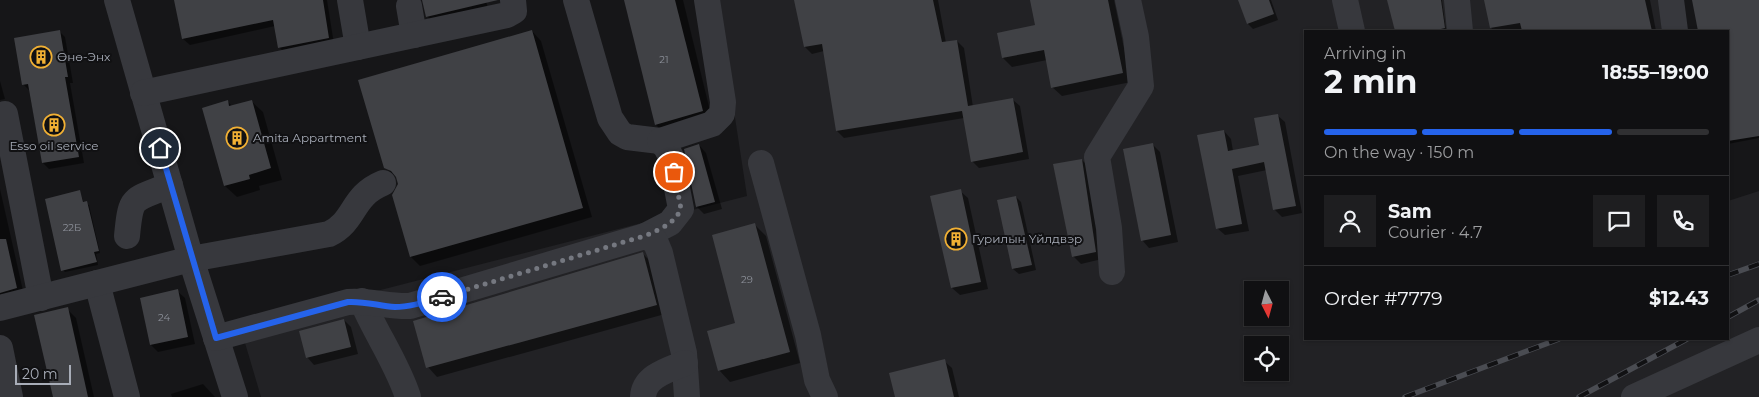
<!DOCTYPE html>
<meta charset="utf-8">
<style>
:root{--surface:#101012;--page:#1e1e20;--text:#f1f3f6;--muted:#9c9d9f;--line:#303032;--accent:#2563eb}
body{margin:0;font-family:Montserrat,sans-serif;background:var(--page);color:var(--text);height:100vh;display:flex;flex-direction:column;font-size:19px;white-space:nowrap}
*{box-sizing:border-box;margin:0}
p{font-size:16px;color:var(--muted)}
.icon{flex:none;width:28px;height:28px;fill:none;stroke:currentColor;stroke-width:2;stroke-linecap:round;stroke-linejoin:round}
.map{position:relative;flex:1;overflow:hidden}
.drawer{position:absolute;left:1304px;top:30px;width:425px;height:310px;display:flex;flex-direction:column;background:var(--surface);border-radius:0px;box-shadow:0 1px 4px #0004,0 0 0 1px var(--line)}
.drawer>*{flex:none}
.needle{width:32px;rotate:174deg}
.fabs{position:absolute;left:1244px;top:281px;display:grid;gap:10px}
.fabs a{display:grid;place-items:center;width:45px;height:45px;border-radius:0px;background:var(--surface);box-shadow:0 1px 4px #0004,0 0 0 1px var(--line);font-size:25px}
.scale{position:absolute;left:15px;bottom:12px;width:56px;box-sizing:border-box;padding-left:5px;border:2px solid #a8adb8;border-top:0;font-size:14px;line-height:18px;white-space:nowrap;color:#a8adb8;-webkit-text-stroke:4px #111113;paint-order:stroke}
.pin{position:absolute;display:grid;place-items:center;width:42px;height:42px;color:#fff;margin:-21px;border:2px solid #fff;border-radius:50%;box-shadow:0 1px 5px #0007}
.courier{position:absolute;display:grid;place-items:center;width:50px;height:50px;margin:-25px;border:4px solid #2563eb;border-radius:50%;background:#fff;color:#222;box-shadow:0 1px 6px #0007}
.headline em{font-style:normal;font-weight:700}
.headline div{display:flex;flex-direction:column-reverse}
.headline{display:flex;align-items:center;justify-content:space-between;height:85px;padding:0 20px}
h1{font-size:32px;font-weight:700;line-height:38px}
.bar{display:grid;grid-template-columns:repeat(4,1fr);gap:8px 5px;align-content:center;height:60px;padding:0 20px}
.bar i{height:6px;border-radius:4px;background:var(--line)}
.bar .active{background:var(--accent)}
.bar p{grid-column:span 4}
.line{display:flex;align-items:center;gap:12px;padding:0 20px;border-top:1px solid var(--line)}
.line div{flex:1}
.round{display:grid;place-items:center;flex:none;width:52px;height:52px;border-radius:0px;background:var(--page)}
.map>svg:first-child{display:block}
.built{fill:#222225;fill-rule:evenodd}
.shadow{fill:#0007}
.building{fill:#404145}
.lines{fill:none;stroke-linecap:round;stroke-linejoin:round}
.minor{stroke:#37383d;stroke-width:26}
.rail-casing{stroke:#4a4c52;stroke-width:5.5}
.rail{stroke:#111113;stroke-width:4;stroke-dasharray:11;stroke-linecap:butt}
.done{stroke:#757880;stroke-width:5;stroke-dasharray:0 9}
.route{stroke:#2563eb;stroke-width:6}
.labels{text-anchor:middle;stroke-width:4;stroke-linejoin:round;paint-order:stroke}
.number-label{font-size:10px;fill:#8e929b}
.poi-label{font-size:12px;fill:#a8adb8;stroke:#111113;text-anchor:start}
</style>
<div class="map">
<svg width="1759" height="397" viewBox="0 0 1759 397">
<rect width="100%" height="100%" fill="#161618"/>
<path class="built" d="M717,0H1679L1684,31H1305V339H1728V201L1759,191V397H261L240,326L747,196ZM1252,290H1280V318H1252ZM1252,345H1280V372H1252Z"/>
<g class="shadow">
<polygon points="175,0 327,0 334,44 285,53 279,47 275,26 190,45 183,39"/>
<polygon points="423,0 486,0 489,14 436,26 427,16"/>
<polygon points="626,0 683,0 713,123 668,136 656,125"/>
<polygon points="796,0 938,0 946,43 957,41 964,48 973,107 1013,100 1020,106 1029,159 979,168 972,161 964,118 844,138 837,131 824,51 812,54 805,47"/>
<polygon points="1032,0 1114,0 1131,82 1062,96 1052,87 1047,60 1012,67 1003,58 1037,26"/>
<polygon points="1240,0 1271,0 1278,20 1253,29 1248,24"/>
<polygon points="1388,0 1442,0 1446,30 1396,31"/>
<polygon points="1486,0 1650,0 1656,31 1495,31 1491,28"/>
<polygon points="1694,0 1759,0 1759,138 1728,144 1728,31 1699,31"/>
<polygon points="59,31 65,37 73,83 70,83 84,163 49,169 43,163 29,90 23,84"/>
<polygon points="532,31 541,41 592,217 420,266 411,257 398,178 385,167"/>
<polygon points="0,81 5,99 0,100"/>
<polygon points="251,101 263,112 282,180 259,186 260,190 237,197 225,186 204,108 228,102 232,106"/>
<polygon points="1277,115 1285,122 1302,213 1282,217 1274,209 1267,170 1238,176 1249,231 1225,235 1217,228 1224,131 1231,139 1233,151 1260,146"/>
<polygon points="1152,144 1160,152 1178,242 1149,248 1142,240"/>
<polygon points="699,145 706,153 722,209 704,214 697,207"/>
<polygon points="1082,160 1089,167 1102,259 1081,264 1073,256"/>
<polygon points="0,189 24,295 0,303"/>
<polygon points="960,191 968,198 988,289 960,295 952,288"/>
<polygon points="80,192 84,203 89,205 100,253 96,254 98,265 65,272 63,270"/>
<polygon points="1016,197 1021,202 1036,270 1019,274 1013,269"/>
<polygon points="755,225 766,236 800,363 730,382 719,370 736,324"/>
<polygon points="643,254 652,263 665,314 437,377 428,367"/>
<polygon points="177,291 185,298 195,344 158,352 151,345 141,299"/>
<polygon points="67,309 76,318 94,397 54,397"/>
<polygon points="344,320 351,327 358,354 314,365 307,357"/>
<polygon points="944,361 952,368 959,397 897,397"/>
<polygon points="203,384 215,397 172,397 171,394"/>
</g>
<g class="building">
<polygon points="174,0 323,0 329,38 278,48 273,20 182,39"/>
<polygon points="422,0 498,0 426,17"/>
<polygon points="624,0 675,0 703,111 655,125"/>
<polygon points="794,0 933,0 942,42 957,40 968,106 1013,98 1023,152 971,162 962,111 836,131 822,44 804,47"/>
<polygon points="1030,0 1108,0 1123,73 1051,88 1044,50 1002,58 997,33 1035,25"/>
<polygon points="1238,0 1269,0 1274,14 1247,24"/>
<polygon points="1387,0 1441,0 1445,28 1432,31 1395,31"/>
<polygon points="1484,0 1645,0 1652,31 1522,31 1520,23 1490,28"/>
<polygon points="1692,0 1759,0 1759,136 1728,141 1728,31 1698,31"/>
<polygon points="60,30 68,77 65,77 79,157 42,163 28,84 22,85 14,38"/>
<polygon points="532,30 583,208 410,257 392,195 398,184 396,177 391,171 384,168 358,80"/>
<polygon points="228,100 229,106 252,100 271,168 249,175 250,179 224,186 202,108"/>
<polygon points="1278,114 1296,206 1273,210 1264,162 1232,169 1242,224 1216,229 1197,135 1224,130 1228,151 1259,145 1254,118"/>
<polygon points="1153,143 1171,235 1141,241 1123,149"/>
<polygon points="699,144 715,202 696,207 684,149"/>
<polygon points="1082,159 1096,252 1072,257 1053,164"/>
<polygon points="961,189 981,282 951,288 930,196"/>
<polygon points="80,190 83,202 87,201 99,251 94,252 97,262 61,271 45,199"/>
<polygon points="1016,196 1032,265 1012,269 997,200"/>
<polygon points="755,223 790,352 718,371 707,331 735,323 712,235"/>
<polygon points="0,239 6,239 17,288 0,293"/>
<polygon points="643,252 657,305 426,368 413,321"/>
<polygon points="178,289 188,337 150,345 140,298"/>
<polygon points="68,307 88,397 53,397 34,315"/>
<polygon points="344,319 351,347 306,358 299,331"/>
<polygon points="945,359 954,397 895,397 889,373"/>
</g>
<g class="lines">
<g class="minor">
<polyline points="117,0 191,259 235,397"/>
<polyline points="350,0 358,47"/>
<polyline points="576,0 610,118 620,133 627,137 660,141 666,147 671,157 681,209 670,223 645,236"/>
<polyline points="1345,0 1352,31"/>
<polyline points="1457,0 1460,31"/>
<polyline points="1671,0 1675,31"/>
<polyline points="409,6 414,35"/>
<polyline points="143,93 507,15 514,11 513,0"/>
<polyline points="5,114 41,298"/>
<polyline points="660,141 712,124 722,114 723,102 707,0"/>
<polyline points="761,163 808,335 817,380 825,397"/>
<path d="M127,236C131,194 132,201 170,185"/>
<polyline points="1112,272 1109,228 1097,157 1141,86 1136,37 1128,0"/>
<polyline points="97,283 127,397"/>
<path d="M362,301C376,334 397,363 408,397"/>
<path d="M0,308L191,259L329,234C356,221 351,196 383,183"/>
<path d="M216,338L348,302C369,300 389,307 410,306L645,236L655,241L660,253L684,353L687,397"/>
<polyline points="0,348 10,397"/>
<path d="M643,397C644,376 668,370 685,363"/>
<polyline points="1634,397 1759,340"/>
</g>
<g class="rail-casing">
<g id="rail">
<polyline points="1728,275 1759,264"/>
<polyline points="1728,317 1759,300"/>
<polyline points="1405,397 1559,339"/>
<polyline points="1579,397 1687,339"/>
</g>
</g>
<use href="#rail" class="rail"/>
</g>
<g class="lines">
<path class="done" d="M442,297L644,236C659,230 674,224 681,209L674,172"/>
<path class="route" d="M160,148L216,338L348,302C365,301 379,306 395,307C411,307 427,302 442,297"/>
</g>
<defs>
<g id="building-ring" transform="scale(1.125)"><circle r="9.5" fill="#111113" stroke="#f2b134" stroke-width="1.5"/><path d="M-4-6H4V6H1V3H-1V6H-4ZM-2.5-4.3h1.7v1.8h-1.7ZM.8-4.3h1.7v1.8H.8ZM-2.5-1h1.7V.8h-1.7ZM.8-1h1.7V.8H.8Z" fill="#f2b134"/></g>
</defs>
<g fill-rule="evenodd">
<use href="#building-ring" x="41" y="57"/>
<use href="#building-ring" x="54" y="125"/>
<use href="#building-ring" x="237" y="138"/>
<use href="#building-ring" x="956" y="239"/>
</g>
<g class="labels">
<g class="number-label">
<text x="664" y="63">21</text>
<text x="72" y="231">22Б</text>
<text x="747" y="283">29</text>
<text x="164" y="321">24</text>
</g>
<g class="poi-label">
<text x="57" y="61">Өнө-Энх</text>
<text x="253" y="142">Amita Appartment</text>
<text x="54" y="150" text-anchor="middle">Esso oil service</text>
<text x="972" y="243">Гурилын Үйлдвэр</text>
</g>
</g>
</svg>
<div class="fabs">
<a><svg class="needle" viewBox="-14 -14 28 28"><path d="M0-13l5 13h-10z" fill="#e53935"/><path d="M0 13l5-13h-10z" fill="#9c9d9f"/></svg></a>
<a><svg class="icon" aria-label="locate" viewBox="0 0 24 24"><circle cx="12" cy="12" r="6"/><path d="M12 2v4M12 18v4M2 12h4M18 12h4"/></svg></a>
</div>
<div class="scale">20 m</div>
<div class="pin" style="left:674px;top:172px;background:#ea580c"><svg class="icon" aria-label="bag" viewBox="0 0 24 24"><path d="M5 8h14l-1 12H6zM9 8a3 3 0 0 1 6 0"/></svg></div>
<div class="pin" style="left:160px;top:148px;background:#1f2937"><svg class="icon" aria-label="home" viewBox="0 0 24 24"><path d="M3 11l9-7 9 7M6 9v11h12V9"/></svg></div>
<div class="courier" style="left:442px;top:297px"><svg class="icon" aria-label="car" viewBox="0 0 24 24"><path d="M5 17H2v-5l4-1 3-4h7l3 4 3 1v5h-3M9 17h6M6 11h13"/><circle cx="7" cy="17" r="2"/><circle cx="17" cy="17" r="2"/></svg></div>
<section class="drawer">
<div class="headline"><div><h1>2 min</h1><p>Arriving in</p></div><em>18:55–19:00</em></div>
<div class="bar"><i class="active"></i><i class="active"></i><i class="active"></i><i></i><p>On the way · 150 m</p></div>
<div class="line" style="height:90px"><a class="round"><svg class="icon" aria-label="person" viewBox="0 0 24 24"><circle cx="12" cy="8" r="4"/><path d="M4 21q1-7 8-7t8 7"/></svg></a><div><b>Sam</b><p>Courier · 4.7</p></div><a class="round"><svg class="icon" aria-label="chat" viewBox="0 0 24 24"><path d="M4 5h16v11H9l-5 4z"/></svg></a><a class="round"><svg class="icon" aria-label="phone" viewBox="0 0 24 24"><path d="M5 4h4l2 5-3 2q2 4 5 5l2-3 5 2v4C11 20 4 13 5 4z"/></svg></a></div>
<div class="line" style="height:65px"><div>Order #7779</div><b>$12.43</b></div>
</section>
</div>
